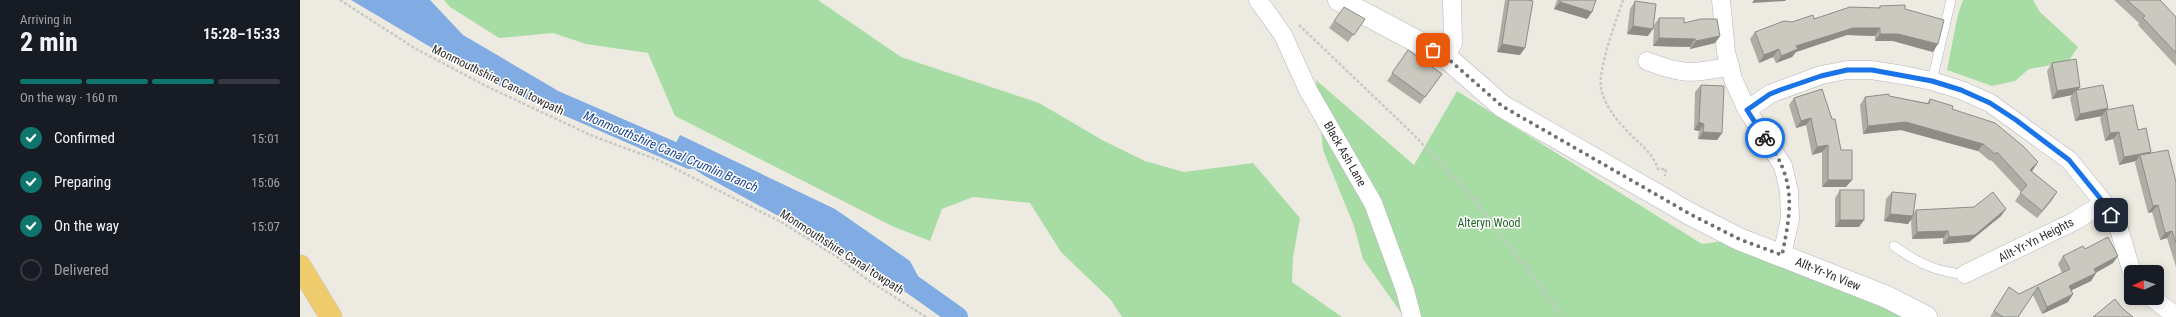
<!DOCTYPE html>
<meta charset="utf-8">
<style>
:root{--surface:#171b24;--page:#242831;--text:#f1f3f6;--muted:#9ea1a6;--line:#363941;--accent:#0f766e}
body{margin:0;font-family:"Roboto Condensed",sans-serif;background:var(--page);color:var(--text);height:100vh;display:flex;flex-direction:column;font-size:15px;white-space:nowrap}
*{box-sizing:border-box;margin:0}
p{font-size:13px;color:var(--muted)}
.icon{flex:none;width:22px;height:22px;fill:none;stroke:currentColor;stroke-width:2;stroke-linecap:round;stroke-linejoin:round}
.map{position:relative;flex:1;overflow:hidden}
.side{display:flex;flex-direction:column;background:var(--surface);width:300px}
.side>*{flex:none}
.needle{width:26px;rotate:267deg}
.buttons{position:absolute;left:1824px;top:265px;display:grid;gap:8px}
.buttons a{display:grid;place-items:center;width:40px;height:40px;border-radius:6px;background:var(--surface);box-shadow:0 2px 10px #0003;font-size:20px}
.pin{position:absolute;display:grid;place-items:center;width:34px;height:34px;color:#fff;margin:-17px;border-radius:8px;box-shadow:0 2px 6px #0006}
.courier{position:absolute;display:grid;place-items:center;width:40px;height:40px;margin:-20px;border:3px solid #1a73e8;border-radius:50%;background:#fff;color:#222;box-shadow:0 1px 5px #0007}
.headline em{font-style:normal;font-weight:700}
.headline div{display:flex;flex-direction:column-reverse}
.headline{display:flex;align-items:center;justify-content:space-between;height:68px;padding:0 20px}
h1{font-size:26px;font-weight:700;line-height:30px}
.bar{display:grid;grid-template-columns:repeat(4,1fr);gap:6px 4px;align-content:center;height:48px;padding:0 20px}
.bar i{height:5px;border-radius:3px;background:var(--line)}
.bar .current{background:var(--accent)}
.bar p{grid-column:span 4}
ol{padding:0 20px;list-style:none}
li{display:flex;align-items:center;gap:12px;height:44px}
li p{margin-inline-start:auto}
li .icon{padding:4px;border-radius:50%;background:var(--accent);color:#fff;stroke-width:4}
li:last-child{color:var(--muted)}
li i{width:22px;height:22px;border:2px solid var(--line);border-radius:50%}
main{display:flex;flex:1;min-height:0}
.map>svg:first-child{display:block}
.green{fill:#a7dda4}
.water{fill:#81abe3}
.lines{fill:none;stroke-linecap:round;stroke-linejoin:round}
.canal{stroke:#81abe3;stroke-width:20}
.service-casing{stroke:#b6b5bf;stroke-width:10}
.minor-casing{stroke:#b6b5bf;stroke-width:19}
.tertiary-casing{stroke:#b6b5bf;stroke-width:23}
.motorway-casing{stroke:#c8c8c8;stroke-width:23}
.path{stroke:#c8c8c8;stroke-width:2.5;stroke-dasharray:3 2;stroke-linecap:butt}
.service{stroke:#fff;stroke-width:9}
.minor{stroke:#fff;stroke-width:18}
.tertiary{stroke:#fff;stroke-width:22}
.motorway{stroke:#eecb6c;stroke-width:22}
.wall{fill:#adada4}
.shaded-wall{fill:#8d8d86}
.building{fill:#c9c9bf;stroke:#8d8d86}
.done{stroke:#70706c;stroke-width:4;stroke-dasharray:0 7.2}
.route{stroke:#1a73e8;stroke-width:5}
.labels{text-anchor:middle;stroke-width:3;stroke-linejoin:round;paint-order:stroke}
.street-label{font-size:12px;fill:#2d2d2d;stroke:#fff}
.park-label{font-size:12px;fill:#236429;stroke:#fff}
.water-label{font-size:13px;font-style:italic;fill:#1c4692;stroke:#fff}
</style>
<main>
<section class="side">
<div class="headline"><div><h1>2 min</h1><p>Arriving in</p></div><em>15:28–15:33</em></div>
<div class="bar"><i class="current"></i><i class="current"></i><i class="current"></i><i></i><p>On the way · 160 m</p></div>
<ol>
<li><svg class="icon" aria-label="check" viewBox="0 0 24 24"><path d="M5 12l5 5 9-10"/></svg>Confirmed<p>15:01</p></li>
<li><svg class="icon" aria-label="check" viewBox="0 0 24 24"><path d="M5 12l5 5 9-10"/></svg>Preparing<p>15:06</p></li>
<li><svg class="icon" aria-label="check" viewBox="0 0 24 24"><path d="M5 12l5 5 9-10"/></svg>On the way<p>15:07</p></li>
<li><i></i>Delivered</li>
</ol>
</section>
<div class="map">
<svg width="1876" height="317" viewBox="0 0 1876 317">
<rect width="100%" height="100%" fill="#edebe1"/>
<g class="green">
<polygon points="144,0 518,0 601,57 739,103 804,141 845,161 884,172 953,163 1000,218 993,257 992,282 1042,317 822,317 811,300 761,252 730,203 673,197 642,209 630,241 592,226 375,116 348,53 286,44 253,33 199,38 150,7"/>
<polygon points="1663,0 1733,0 1740,12 1778,47 1768,62 1729,69 1715,81 1692,86 1647,70 1658,14"/>
<polygon points="1016,80 1114,165 1157,91 1402,244 1439,239 1626,317 1104,317 1063,259 1054,226 1023,150"/>
</g>
<g class="water">
<polygon points="51,0 130,0 163,35 255,89 274,110 256,111 232,102 176,74"/>
<polygon points="380,135 535,209 610,261 628,295 585,281 539,249 403,175 365,149 376,143"/>
</g>
<g class="lines">
<g class="canal">
<polyline points="249,98 390,159"/>
<polyline points="606,280 658,317"/>
</g>
<g class="service-casing">
<g id="service">
<polyline points="1632,81 1651,0"/>
<path d="M1594,246C1616,262 1638,273 1665,274"/>
</g>
</g>
<g class="minor-casing">
<g id="minor">
<polyline points="958,0 983,35 1008,90 1073,203 1105,290 1112,317"/>
<polyline points="1421,0 1426,52 1433,79 1447,110 1483,166 1489,191 1490,219 1482,255"/>
<polyline points="1146,57 1153,43 1152,0"/>
<path d="M1347,61C1382,75 1393,74 1430,66"/>
<polyline points="1447,110 1470,94 1521,75 1547,70 1571,70 1603,75 1632,81 1661,90 1690,103 1769,160 1804,203 1818,226 1832,272"/>
<polyline points="1665,274 1775,221 1804,203"/>
<polyline points="1852,298 1876,316"/>
</g>
</g>
<g class="tertiary-casing">
<polyline id="tertiary" points="1039,0 1146,57 1202,106 1390,214 1439,239 1587,297 1626,317"/>
</g>
<g class="motorway-casing">
<polyline id="motorway" points="0,266 31,317"/>
</g>
<g class="path">
<polyline points="40,0 116,49 188,87 295,137 358,160 481,222 537,257 568,280 626,317"/>
<path d="M1323,0C1316,22 1298,67 1301,88C1304,104 1315,118 1326,130C1338,143 1352,151 1358,169H1366L1365,176"/>
<polyline points="999,25 1113,134 1169,193 1264,317"/>
</g>
<use href="#service" class="service"/>
<use href="#minor" class="minor"/>
<use href="#tertiary" class="tertiary"/>
<use href="#motorway" class="motorway"/>
</g>
<g class="wall">
<polygon points="1205,0 1228,0 1220,55 1197,52"/>
<polygon points="1257,0 1296,0 1292,12 1287,19 1254,9"/>
<polygon points="1814,0 1860,0 1876,17 1876,66 1838,25 1839,23"/>
<polygon points="1335,1 1348,36 1327,34 1330,9"/>
<polygon points="1580,6 1605,9 1633,52 1593,41 1575,41 1575,36 1547,35 1496,52 1492,57 1476,63 1473,57 1459,63 1450,39 1455,32 1492,22 1578,8"/>
<polygon points="1044,7 1065,19 1048,42 1029,28"/>
<polygon points="1359,18 1384,23 1420,36 1415,43 1390,49 1390,47 1353,46 1354,25"/>
<polygon points="1108,50 1142,74 1120,104 1087,81"/>
<polygon points="1752,63 1780,87 1778,90 1808,108 1806,110 1838,130 1851,152 1850,153 1876,182 1876,267 1867,238 1860,240 1852,212 1848,213 1835,163 1836,161 1819,165 1813,139 1805,141 1800,118 1802,116 1775,121 1770,98 1772,95 1752,99 1747,71"/>
<polygon points="1401,85 1422,133 1417,140 1398,139 1399,131 1394,130 1395,92"/>
<polygon points="1522,89 1546,187 1522,187 1522,152 1512,155 1506,125 1496,128 1489,105 1494,98"/>
<polygon points="1589,96 1627,103 1630,99 1652,109 1738,162 1731,171 1757,192 1737,218 1715,201 1721,192 1691,160 1690,161 1678,151 1601,130 1563,134 1560,105 1565,97"/>
<polygon points="1540,190 1559,227 1535,227 1535,198"/>
<polygon points="1592,192 1614,213 1616,210 1706,209 1701,216 1669,242 1643,244 1643,238 1612,239 1611,220 1608,224 1584,221 1586,199"/>
<polygon points="1785,249 1813,263 1796,273 1791,281 1771,290 1773,294 1768,302 1742,314 1733,295 1718,317 1690,317 1709,287 1719,294 1762,273 1758,264 1763,256"/>
</g>
<g class="shaded-wall">
<polygon points="1454,0 1486,0 1485,1 1452,3"/>
<polygon points="1260,2 1292,12 1287,19 1254,9"/>
<polygon points="1333,26 1353,29 1348,36 1327,34"/>
<polygon points="1553,28 1580,28 1575,36 1547,35 1496,52 1492,57 1476,63 1481,56 1496,46"/>
<polygon points="1580,34 1598,34 1638,44 1633,52 1593,41 1575,41"/>
<polygon points="1420,36 1415,43 1390,49 1396,41"/>
<polygon points="1359,38 1395,39 1390,47 1353,46"/>
<polygon points="1202,44 1225,48 1220,55 1197,52"/>
<polygon points="1479,49 1473,57 1459,63 1464,55"/>
<polygon points="1780,87 1776,93 1776,90 1772,95 1752,99 1757,91"/>
<polygon points="1808,108 1802,116 1775,121 1780,114"/>
<polygon points="1511,118 1506,125 1496,128 1501,121"/>
<polygon points="1399,122 1404,124 1399,131 1394,130"/>
<polygon points="1606,122 1683,144 1678,151 1601,130 1563,134 1568,126"/>
<polygon points="1403,132 1422,133 1417,140 1398,139"/>
<polygon points="1819,132 1813,139 1805,141 1810,133"/>
<polygon points="1528,145 1522,152 1512,155 1517,147"/>
<polygon points="1851,152 1846,159 1840,155 1836,161 1819,165 1824,157"/>
<polygon points="1738,162 1733,170 1725,177 1730,170"/>
<polygon points="1528,180 1552,180 1546,187 1522,187"/>
<polygon points="1757,192 1752,200 1737,218 1742,211"/>
<polygon points="1858,205 1852,212 1848,213 1853,206"/>
<polygon points="1706,209 1701,216 1669,242 1643,244 1649,237"/>
<polygon points="1590,214 1613,216 1608,224 1584,221"/>
<polygon points="1540,220 1564,220 1559,227 1535,227"/>
<polygon points="1648,231 1643,238 1612,239 1617,232"/>
<polygon points="1872,231 1867,238 1860,240 1865,233"/>
<polygon points="1818,256 1813,263 1789,276 1794,269"/>
<polygon points="1796,273 1791,281 1764,294 1769,286"/>
<polygon points="1773,294 1768,302 1742,314 1747,307"/>
</g>
<g class="building">
<polygon points="1209,0 1228,0 1233,1 1225,48 1202,44"/>
<polygon points="1260,0 1296,0 1292,12 1260,2"/>
<polygon points="1827,0 1860,0 1876,17 1876,53 1843,18 1845,16"/>
<polygon points="1335,1 1356,4 1353,29 1333,26"/>
<polygon points="1605,5 1605,9 1644,20 1638,44 1598,34 1580,34 1580,28 1553,28 1496,46 1498,49 1481,56 1479,49 1464,55 1455,32 1484,21 1492,22 1513,15 1514,19 1550,7 1580,8 1580,6"/>
<polygon points="1044,7 1065,19 1054,35 1034,21"/>
<polygon points="1359,18 1384,18 1384,23 1401,19 1417,19 1420,36 1396,41 1395,39 1359,38"/>
<polygon points="1108,50 1142,74 1125,97 1092,73"/>
<polygon points="1776,59 1780,87 1757,91 1752,63"/>
<polygon points="1401,85 1424,86 1422,133 1403,132 1404,124 1399,122"/>
<polygon points="1803,85 1808,108 1780,114 1776,90"/>
<polygon points="1522,89 1532,119 1535,119 1541,150 1552,150 1552,180 1528,180 1528,145 1517,147 1511,118 1501,121 1494,98"/>
<polygon points="1589,94 1589,96 1629,104 1630,99 1653,106 1652,109 1695,123 1723,146 1738,162 1730,170 1757,192 1742,211 1720,193 1727,185 1697,152 1695,154 1683,144 1606,122 1568,126 1565,97"/>
<polygon points="1833,105 1838,130 1846,128 1851,152 1824,157 1819,132 1810,133 1806,110"/>
<polygon points="1868,150 1876,182 1876,243 1872,231 1865,233 1858,205 1853,206 1840,155"/>
<rect x="1540" y="190" width="24" height="30"/>
<polygon points="1592,192 1616,194 1613,216 1590,214"/>
<polygon points="1693,192 1706,209 1675,235 1649,237 1648,231 1617,232 1616,210 1674,207"/>
<polygon points="1808,237 1818,256 1794,269 1796,273 1769,286 1773,294 1747,307 1738,287 1718,317 1703,317 1694,311 1709,287 1719,294 1770,269 1763,256 1783,246 1785,249"/>
<polygon points="1815,299 1823,309 1833,317 1793,317"/>
</g>
<g class="lines">
<path class="done" d="M1133,50L1146,57L1202,106L1390,214L1439,239L1482,255C1492,207 1496,179 1465,138"/>
<polyline class="route" points="1465,138 1447,110 1470,94 1480,90 1521,76 1547,70 1572,70 1632,81 1661,90 1690,103 1716,120 1769,160 1804,203 1811,215"/>
</g>
<g class="labels">
<g class="street-label">
<text transform="translate(198 80) rotate(26)" y="4">Monmouthshire Canal towpath</text>
<text transform="translate(1045 154) rotate(60)" y="4">Black Ash Lane</text>
<text transform="translate(1736 240) rotate(-27)" y="4">Allt-Yr-Yn Heights</text>
<text transform="translate(542 252) rotate(33)" y="4">Monmouthshire Canal towpath</text>
<text transform="translate(1528 274) rotate(22)" y="4">Allt-Yr-Yn View</text>
</g>
<g class="park-label">
<text x="1189" y="227">Alteryn Wood</text>
</g>
<g class="water-label">
<text transform="translate(371 151) rotate(23)" y="5">Monmouthshire Canal Crumlin Branch</text>
</g>
</g>
</svg>
<div class="buttons">
<a><svg class="needle" viewBox="-14 -14 28 28"><path d="M0-13l5 13h-10z" fill="#e53935"/><path d="M0 13l5-13h-10z" fill="#9ea1a6"/></svg></a>
</div>
<div class="pin" style="left:1133px;top:50px;background:#ea580c"><svg class="icon" aria-label="bag" viewBox="0 0 24 24"><path d="M5 8h14l-1 12H6zM9 8a3 3 0 0 1 6 0"/></svg></div>
<div class="pin" style="left:1811px;top:215px;background:#1f2937"><svg class="icon" aria-label="home" viewBox="0 0 24 24"><path d="M3 11l9-7 9 7M6 9v11h12V9"/></svg></div>
<div class="courier" style="left:1465px;top:138px"><svg class="icon" aria-label="bike" viewBox="0 0 24 24"><circle cx="6" cy="16" r="4"/><circle cx="18" cy="16" r="4"/><path d="M6 16l4-8h5l3 8M10 8l3 8H6M13 5h3"/></svg></div>
</div>
</main>
